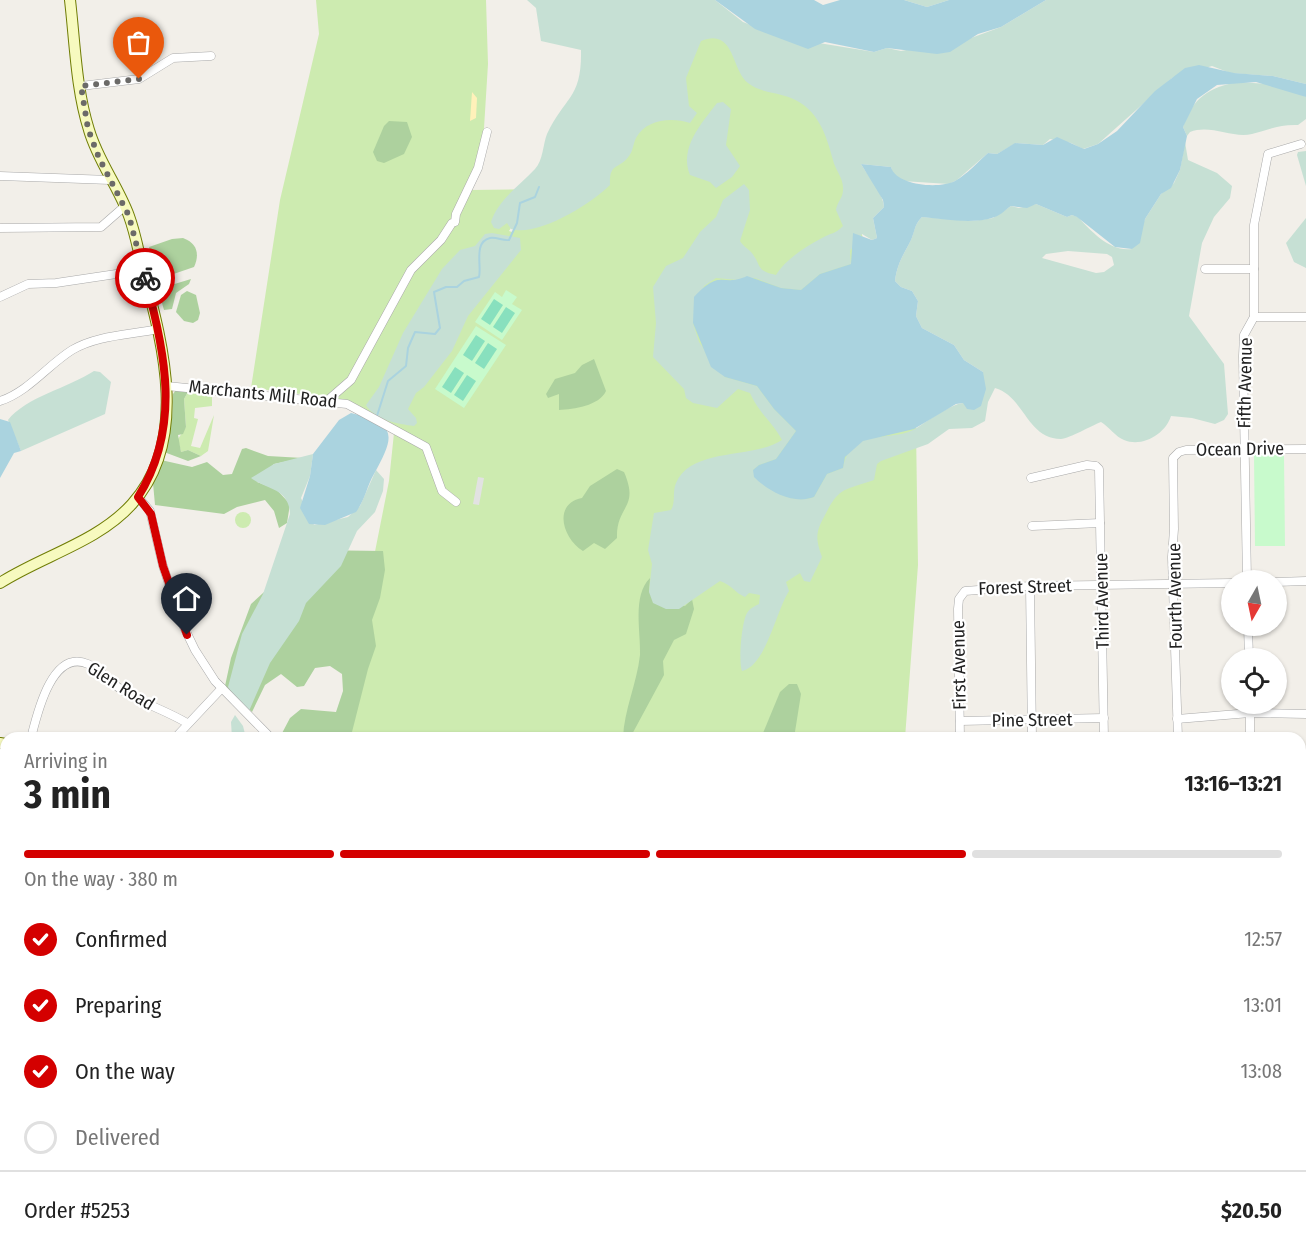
<!DOCTYPE html>
<meta charset="utf-8">
<style>
:root{--surface:#fff;--page:#f2f2f2;--text:#222;--muted:#767676;--line:#e0e0e0;--accent:#d40000}
body{margin:0;font-family:"Fira Sans Condensed",sans-serif;background:var(--page);color:var(--text);height:100vh;display:flex;flex-direction:column;font-size:22px;white-space:nowrap}
*{box-sizing:border-box;margin:0}
p{font-size:20px;color:var(--muted)}
.icon{flex:none;width:33px;height:33px;fill:none;stroke:currentColor;stroke-width:2;stroke-linecap:round;stroke-linejoin:round}
.map{position:relative;flex:1;overflow:hidden}
.sheet{position:absolute;left:0px;top:732px;width:1306px;height:528px;display:flex;flex-direction:column;background:var(--surface);border-radius:18px 18px 0 0;box-shadow:0 2px 4px #0004}
.sheet>*{flex:none}
.needle{width:39px;rotate:189deg}
.fabs{position:absolute;left:1221px;top:570px;display:grid;gap:12px}
.fabs a{display:grid;place-items:center;width:66px;height:66px;border-radius:50%;background:var(--surface);box-shadow:0 2px 4px #0004;font-size:30px}
.pin{position:absolute;display:grid;place-items:center;width:51px;height:51px;color:#fff;margin:-62px -26px;border-radius:50% 50% 50% 0;rotate:-45deg;box-shadow:0 0 6px #0007}
.pin .icon{rotate:45deg}
.courier{position:absolute;display:grid;place-items:center;width:60px;height:60px;margin:-30px;border:4px solid #d40000;border-radius:50%;background:#fff;color:#222;box-shadow:0 2px 8px #0007}
.overview em{font-style:normal;font-weight:700}
.overview div{display:flex;flex-direction:column-reverse}
.overview{display:flex;align-items:center;justify-content:space-between;height:102px;padding:0 24px}
h1{font-size:39px;font-weight:700;line-height:45px}
.bar{display:grid;grid-template-columns:repeat(4,1fr);gap:9px 6px;align-content:center;height:72px;padding:0 24px}
.bar i{height:8px;border-radius:4px;background:var(--line)}
.bar .on{background:var(--accent)}
.bar p{grid-column:span 4}
.line{display:flex;align-items:center;gap:15px;padding:0 24px;border-top:2px solid var(--line)}
.line div{flex:1}
ol{padding:0 24px;list-style:none}
li{display:flex;align-items:center;gap:18px;height:66px}
li p{margin-inline-start:auto}
li .icon{padding:6px;border-radius:50%;background:var(--accent);color:#fff;stroke-width:4}
li:last-child{color:var(--muted)}
li i{width:33px;height:33px;border:3px solid var(--line);border-radius:50%}
.map>svg:first-child{display:block}
.grass{fill:#cdebb0}
.forest{fill:#add19e}
.wetland{fill:#c6e0d4;fill-rule:evenodd}
.sand{fill:#fff1ba}
.park{fill:#c8facc}
.pitch{fill:#88e0be}
.parking{fill:#e2e2e2}
.water{fill:#aad3df}
.lines{fill:none;stroke-linecap:round;stroke-linejoin:round}
.stream{stroke:#aad3df;stroke-width:2}
.street-casing{stroke:#a9a9a9;stroke-width:9}
.secondary-casing{stroke:#707d05;stroke-width:12}
.street{stroke:#fff;stroke-width:8}
.secondary{stroke:#f7fabf;stroke-width:10}
.done{stroke:#6b6a68;stroke-width:6;stroke-dasharray:0 10.8}
.route{stroke:#d40000;stroke-width:8}
.labels{text-anchor:middle;stroke-width:4.5;stroke-linejoin:round;paint-order:stroke}
.street-label{font-size:18px;fill:#222;stroke:#fff}
</style>
<div class="map">
<svg width="1306" height="1260" viewBox="0 0 1306 1260">
<rect width="100%" height="100%" fill="#f2efe9"/>
<g class="grass">
<polygon points="316,0 486,0 488,64 482,160 471,190 536,189 509,231 512,232 522,221 675,18 810,49 916,428 918,565 905,738 338,738 389,481 394,433 349,406 330,403 316,396 251,388 280,200 319,34"/>
<polygon points="189,390 212,394 212,406 195,408 194,418 198,419 191,446 200,448 214,415 208,451 201,456 188,450 181,452 178,439 186,427 184,399"/>
<circle cx="243" cy="520" r="8"/>
</g>
<g class="forest">
<polygon points="389,121 407,122 412,137 404,154 384,163 377,161 373,152 384,126"/>
<path d="M183,238C197,243 200,254 194,267L156,280L149,247L172,239Z"/>
<polygon points="191,279 189,284 176,293 172,309 164,310 158,289"/>
<polygon points="187,291 196,295 200,313 198,320 193,323 184,321 176,312 181,295"/>
<path d="M594,359L606,391C599,406 574,409 559,410V394L548,398L546,394L555,379L575,373L582,365Z"/>
<polygon points="176,390 189,390 184,399 186,427 183,434 178,435 181,452 188,450 201,456 188,461 164,452 172,418 173,394"/>
<polygon points="246,448 268,456 303,458 274,464 257,482 276,489 290,504 287,523 279,528 274,511 265,500 237,507 224,514 155,505 153,483 161,460 192,467 207,462 223,475 232,474 242,449"/>
<path d="M617,469L624,472C640,509 616,505 617,538L605,549L594,543L583,551C563,539 552,504 582,498L590,486Z"/>
<polygon points="310,550 383,551 385,570 380,598 372,620 376,646 368,669 352,732 348,738 280,737 290,718 301,709 336,712 343,691 342,674 330,666 315,668 304,686 297,687 281,674 265,685 252,712 225,686 231,658 251,604"/>
<path d="M650,578L649,592L685,606L692,599L694,609L686,634L674,640L663,661L664,675L630,738H623C624,710 637,683 640,655C641,631 632,596 650,578Z"/>
<polygon points="789,684 797,684 801,694 794,738 761,738 780,692"/>
</g>
<g class="wetland">
<path d="M527,0H715L743,22L782,37L874,52L887,48L901,51L971,38L1001,27L1046,0H1306V84L1273,76L1230,73L1212,66L1172,78L1098,144L1083,149L1071,143L1050,139L1043,145L1016,143L997,154L988,153L957,180L949,184L902,181L893,174L891,167L861,164C868,176 883,192 884,207L873,218L877,238L872,240L862,234L850,251L851,264L820,274L801,290L781,288L755,278L738,280L716,278L704,286L693,323L699,342L719,370L725,377L757,386L774,409L796,431L776,459L759,465L753,470C764,490 792,505 814,497L827,474L843,468C851,426 890,443 915,429C928,421 949,405 963,403L983,372L964,360L954,345L922,328L916,316L918,301L912,291L901,287L895,281C897,265 902,257 909,244C915,233 913,226 922,217L973,221L993,218L1011,206L1019,208L1036,204L1067,217L1072,215L1078,217C1092,232 1110,252 1132,249L1145,219L1161,194L1174,183L1180,170L1185,142L1188,160L1217,173L1232,186L1230,198L1214,217L1202,243L1189,316L1224,364L1228,414L1224,420L1215,424L1192,418L1171,416C1166,433 1143,448 1124,440C1116,437 1109,427 1101,422C1091,426 1070,438 1061,439C1027,439 1024,396 995,388L988,402L985,421L972,428L949,429L928,444L881,461L877,464L874,480C842,491 839,487 824,517C815,533 816,540 822,557L810,582L804,581L800,573L786,582L789,591C776,611 766,666 742,671C738,661 742,621 747,613C750,608 755,606 759,604L760,595L749,593L745,597C735,593 732,585 720,581L679,609H666L653,603L649,592L652,564L648,550L654,513L671,510C676,502 672,492 676,483C691,447 754,459 782,440C772,421 760,415 750,393L738,389L717,408L693,403L686,398L684,389L653,357L656,323L653,287L666,266L683,258L700,232L716,217L723,200L744,184L749,190L750,210L740,241C743,246 747,248 751,252C762,265 755,271 776,275C785,260 806,246 822,238C830,233 836,234 843,226L836,210C837,202 843,198 843,190C844,178 835,170 833,160C826,134 818,109 791,98C778,92 760,93 748,83C731,70 735,27 701,41L686,78L689,106L697,113L690,123C672,117 646,119 636,138C633,144 633,151 629,156C619,170 609,162 610,185C591,204 538,237 511,229L507,223L499,229L494,228L491,222C498,200 520,185 535,169C543,161 543,144 547,134C565,96 582,99 581,50L541,41L536,8ZM1068,251L1107,254L1112,257L1114,265L1104,272L1096,273L1042,258L1046,254Z"/>
<polygon points="904,0 949,0 927,7"/>
<path d="M1238,82L1268,84L1303,95L1306,97V119L1298,125C1281,124 1267,130 1252,134C1233,139 1211,124 1190,132L1187,136L1183,127C1192,98 1210,87 1238,82Z"/>
<path d="M723,102L731,109L726,145L740,166L732,177L716,188L710,182L690,175C679,148 701,124 717,103Z"/>
<polygon points="1306,151 1306,186 1297,155 1298,152"/>
<polygon points="1306,218 1306,268 1294,262 1286,243"/>
<path d="M492,233L520,238L521,250L468,316L452,351L424,387L416,393L408,409L416,418L417,423L414,426C398,424 375,420 366,405L379,387L403,333L442,269L460,250L475,246L485,234Z"/>
<path d="M94,371L100,372L111,382L105,414L21,451L8,420C26,397 68,388 94,371Z"/>
<path d="M313,454L310,476L301,498L314,525L348,517L360,506L376,470L384,479L383,491L375,512L357,531L341,566L306,603L299,621L270,663L249,711L244,709L228,687L242,634L263,594L290,514C289,488 267,490 251,478L274,464Z"/>
<polygon points="235,715 243,726 246,738 232,738 231,722"/>
<polygon points="6,1045 6,1128 0,1119 0,1046"/>
<polygon points="1306,1203 1306,1247 1299,1260 1279,1260 1283,1254 1300,1254 1301,1210"/>
</g>
<polygon class="sand" points="472,92 477,98 476,118 470,121"/>
<g class="park">
<polygon points="506,290 517,297 512,304 522,310 502,340 475,322 495,292 502,297"/>
<polygon points="476,326 506,345 464,408 435,389"/>
<polygon points="1254,455 1284,455 1285,546 1255,546"/>
</g>
<g class="pitch">
<polygon points="494,299 503,305 490,325 481,319"/>
<polygon points="506,307 515,313 502,333 493,327"/>
<polygon points="476,335 485,341 472,361 463,355"/>
<polygon points="488,343 497,349 484,369 475,363"/>
<polygon points="455,367 464,373 451,393 442,387"/>
<polygon points="467,375 476,381 463,401 454,395"/>
</g>
<polygon class="parking" points="478,477 484,478 479,505 473,504"/>
<g class="water">
<polygon points="715,0 814,0 823,5 840,0 904,0 927,7 949,0 1046,0 1001,27 978,34 950,52 937,54 887,48 874,52 825,42 808,49 755,29"/>
<path d="M1199,65L1234,73L1273,76L1306,84V97L1256,82L1217,85L1197,99L1183,127L1187,136L1180,170L1171,188L1161,194L1145,219L1140,243L1132,249L1115,247L1077,217L1072,215L1067,217L1036,204L1027,208L1011,206C1006,209 1001,215 995,217C971,225 947,219 922,217C913,226 915,234 909,244C902,257 897,265 895,281L901,287L912,291L918,301L916,316L922,328L954,345L964,360L983,372L986,389L981,406L974,410L967,409L963,403L956,404L914,429L863,441L845,457L843,468L827,474L814,497C794,505 769,492 754,477L753,470L759,465L776,459L796,431L774,409L757,386L725,377L711,367L693,323L694,297C722,267 722,288 747,276L781,288L801,290L820,274L851,264L853,233L872,240L877,238L873,218L884,207L883,200L861,164L891,167C896,186 940,189 955,181C966,175 978,162 988,153L997,154L1015,143L1043,145L1057,137L1084,149L1098,144L1117,131L1155,91L1185,68Z"/>
<path d="M351,413C398,424 395,436 374,474C367,486 365,500 356,512L325,525L309,524L300,508L310,476L313,454L339,420Z"/>
<polygon points="0,419 10,422 21,451 14,453 0,478"/>
<polygon points="6,851 6,1045 2,1047 0,857"/>
</g>
<g class="lines">
<path class="stream" d="M376,419L388,381L406,366L408,348L415,332L435,334L440,328L434,292L446,287H457L464,281L479,277C482,266 473,242 490,238C497,237 503,241 509,240L517,223L520,203L535,197L539,187"/>
<g class="street-casing">
<g id="street">
<polyline points="81,86 139,79 173,58 211,56"/>
<polyline points="0,176 110,180"/>
<polyline points="0,228 101,227 125,206"/>
<polyline points="1205,269 1254,269"/>
<polyline points="0,297 28,284 56,283 143,270"/>
<polyline points="1254,317 1306,317"/>
<polyline points="167,386 347,404 426,447 442,491 456,502"/>
<polyline points="328,400 351,380 411,270 441,240 452,223 455,222 456,214 478,168 487,132"/>
<path d="M0,401C28,392 48,365 72,350C97,335 130,335 158,329"/>
<polyline points="1031,478 1087,465 1096,466 1099,469 1104,738"/>
<polyline points="138,497 150,511 163,566 182,623 195,650 215,681 271,738"/>
<polyline points="1032,526 1100,523"/>
<polyline points="1247,580 1243,356 1244,335 1254,317 1254,225 1268,154 1301,144"/>
<polyline points="1276,582 1306,581"/>
<polyline points="1030,586 1032,738"/>
<polyline points="1248,626 1249,658"/>
<polyline points="1250,704 1250,738"/>
<polyline points="1177,719 1250,713 1306,714"/>
<polyline points="960,721 1104,718"/>
<path d="M31,738C37,714 52,648 88,664C102,670 111,684 125,692C144,704 167,711 187,723"/>
<polyline points="175,738 222,688"/>
<polyline points="960,738 958,609 959,599 965,591 1030,586 1232,583"/>
<polyline points="1178,738 1172,557 1174,529 1173,458 1179,452 1186,450 1306,449"/>
<polyline points="1300,846 1306,846"/>
<polyline points="261,1254 261,1260"/>
<polyline points="333,1254 333,1260"/>
<polyline points="726,1254 733,1257 740,1254"/>
<polyline points="852,1254 853,1260"/>
<polyline points="505,1260 506,1254"/>
<polyline points="570,1260 570,1254"/>
<polyline points="969,1260 970,1254"/>
</g>
</g>
<g class="secondary-casing">
<g id="secondary">
<path d="M0,583C42,556 98,542 132,504C189,441 163,345 144,273C139,255 136,235 129,216C118,186 98,161 89,130C76,89 75,43 70,0"/>
<polyline points="0,743 6,744"/>
<polyline points="1300,991 1306,991"/>
<polyline points="617,1254 619,1260"/>
<polyline points="433,1260 433,1254"/>
</g>
</g>
<use href="#street" class="street"/>
<use href="#secondary" class="secondary"/>
</g>
<g class="lines">
<polyline class="done" points="139,79 81,86 88,129 99,158 129,216 145,278"/>
<path class="route" d="M145,278C166,353 181,428 138,497L151,514L163,566L187,635"/>
</g>
<g class="labels">
<g class="street-label">
<text transform="translate(1245 383) rotate(-89)" y="6">Fifth Avenue</text>
<text transform="translate(263 394) rotate(6)" y="6">Marchants Mill Road</text>
<text transform="translate(1240 449) rotate(-1)" y="6">Ocean Drive</text>
<text transform="translate(1025 587) rotate(-2)" y="6">Forest Street</text>
<text transform="translate(1175 596) rotate(-91)" y="6">Fourth Avenue</text>
<text transform="translate(1102 601) rotate(-91)" y="6">Third Avenue</text>
<text transform="translate(959 665) rotate(-91)" y="6">First Avenue</text>
<text transform="translate(121 686) rotate(32)" y="6">Glen Road</text>
<text transform="translate(1032 720) rotate(-1)" y="6">Pine Street</text>
</g>
</g>
</svg>
<div class="fabs">
<a><svg class="needle" viewBox="-14 -14 28 28"><path d="M0-13l5 13h-10z" fill="#e53935"/><path d="M0 13l5-13h-10z" fill="#767676"/></svg></a>
<a><svg class="icon" aria-label="locate" viewBox="0 0 24 24"><circle cx="12" cy="12" r="6"/><path d="M12 2v4M12 18v4M2 12h4M18 12h4"/></svg></a>
</div>
<div class="pin" style="left:139px;top:79px;background:#ea580c"><svg class="icon" aria-label="bag" viewBox="0 0 24 24"><path d="M5 8h14l-1 12H6zM9 8a3 3 0 0 1 6 0"/></svg></div>
<div class="pin" style="left:187px;top:635px;background:#1f2937"><svg class="icon" aria-label="home" viewBox="0 0 24 24"><path d="M3 11l9-7 9 7M6 9v11h12V9"/></svg></div>
<div class="courier" style="left:145px;top:278px"><svg class="icon" aria-label="bike" viewBox="0 0 24 24"><circle cx="6" cy="16" r="4"/><circle cx="18" cy="16" r="4"/><path d="M6 16l4-8h5l3 8M10 8l3 8H6M13 5h3"/></svg></div>
<section class="sheet">
<div class="overview"><div><h1>3 min</h1><p>Arriving in</p></div><em>13:16–13:21</em></div>
<div class="bar"><i class="on"></i><i class="on"></i><i class="on"></i><i></i><p>On the way · 380 m</p></div>
<ol>
<li><svg class="icon" aria-label="check" viewBox="0 0 24 24"><path d="M5 12l5 5 9-10"/></svg>Confirmed<p>12:57</p></li>
<li><svg class="icon" aria-label="check" viewBox="0 0 24 24"><path d="M5 12l5 5 9-10"/></svg>Preparing<p>13:01</p></li>
<li><svg class="icon" aria-label="check" viewBox="0 0 24 24"><path d="M5 12l5 5 9-10"/></svg>On the way<p>13:08</p></li>
<li><i></i>Delivered</li>
</ol>
<div class="line" style="height:78px"><div>Order #5253</div><b>$20.50</b></div>
</section>
</div>
